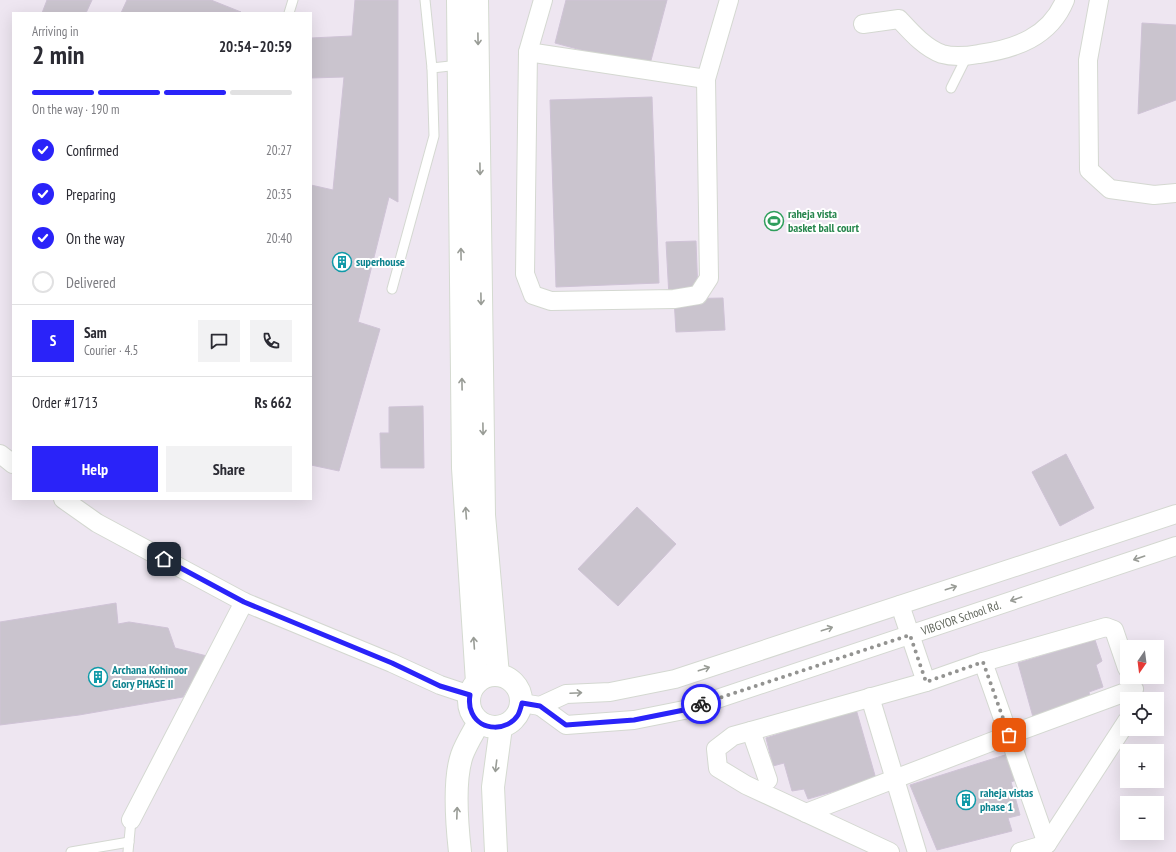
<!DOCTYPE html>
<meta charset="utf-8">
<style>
:root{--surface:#fff;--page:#f2f2f3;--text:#2b2b33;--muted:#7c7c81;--line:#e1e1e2;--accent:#2a23f9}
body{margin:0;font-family:"PT Sans Narrow",sans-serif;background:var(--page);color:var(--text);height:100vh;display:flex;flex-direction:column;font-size:15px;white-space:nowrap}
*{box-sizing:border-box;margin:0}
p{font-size:13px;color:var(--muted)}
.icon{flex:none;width:22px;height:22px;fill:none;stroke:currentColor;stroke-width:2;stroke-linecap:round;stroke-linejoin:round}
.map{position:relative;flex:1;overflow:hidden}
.side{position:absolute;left:12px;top:12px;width:300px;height:488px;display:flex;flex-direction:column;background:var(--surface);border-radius:0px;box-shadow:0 4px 16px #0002}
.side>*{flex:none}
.needle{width:26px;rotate:194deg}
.fabs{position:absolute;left:1120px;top:640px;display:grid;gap:8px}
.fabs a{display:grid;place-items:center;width:44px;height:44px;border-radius:0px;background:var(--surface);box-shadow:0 4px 16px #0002;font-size:20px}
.pin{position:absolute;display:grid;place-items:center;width:34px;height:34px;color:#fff;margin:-17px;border-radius:8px;box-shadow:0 2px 6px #0006}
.courier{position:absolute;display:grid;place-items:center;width:40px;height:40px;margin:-20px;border:3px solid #2a23f9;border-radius:50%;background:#fff;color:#222;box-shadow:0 1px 5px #0007}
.overview em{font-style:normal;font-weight:800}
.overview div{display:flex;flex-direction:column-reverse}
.overview{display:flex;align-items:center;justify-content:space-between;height:68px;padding:0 20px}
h1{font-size:26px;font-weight:800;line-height:30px}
.bar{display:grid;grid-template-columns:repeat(4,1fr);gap:6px 4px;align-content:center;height:48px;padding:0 20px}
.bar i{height:5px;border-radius:3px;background:var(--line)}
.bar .on{background:var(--accent)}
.bar p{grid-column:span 4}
.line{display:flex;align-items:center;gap:10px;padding:0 20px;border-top:1px solid var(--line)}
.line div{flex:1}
.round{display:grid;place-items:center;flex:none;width:42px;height:42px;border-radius:0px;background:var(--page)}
ol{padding:0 20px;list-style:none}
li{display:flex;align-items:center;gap:12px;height:44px}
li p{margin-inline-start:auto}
li .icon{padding:4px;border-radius:50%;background:var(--accent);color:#fff;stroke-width:4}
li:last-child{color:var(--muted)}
li i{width:22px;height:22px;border:2px solid var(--line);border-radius:50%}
.button{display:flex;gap:8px;margin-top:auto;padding:8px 20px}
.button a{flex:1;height:46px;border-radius:0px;background:var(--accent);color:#fff;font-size:16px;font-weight:800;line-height:46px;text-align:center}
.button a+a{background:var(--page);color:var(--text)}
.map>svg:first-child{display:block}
.building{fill:#cac4ce;stroke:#cfc3d6}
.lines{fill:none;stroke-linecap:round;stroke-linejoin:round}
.lane-casing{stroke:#d4d8d1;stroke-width:11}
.street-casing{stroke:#d4d8d1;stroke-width:20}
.secondary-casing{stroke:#d4dad0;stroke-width:24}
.lane{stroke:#fff;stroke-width:9}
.street{stroke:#fff;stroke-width:18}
.secondary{stroke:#fff;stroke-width:22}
.oneway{stroke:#999c96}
.done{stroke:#939391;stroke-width:4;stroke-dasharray:0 7.2}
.route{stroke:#2a23f9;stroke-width:5}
.labels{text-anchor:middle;stroke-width:4;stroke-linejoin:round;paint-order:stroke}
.leisure-label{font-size:12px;font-weight:bold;fill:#27864d;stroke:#fff;text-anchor:start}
.culture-label{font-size:12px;font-weight:bold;fill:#0d838f;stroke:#fff;text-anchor:start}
.street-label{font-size:12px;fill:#62675d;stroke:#fff}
</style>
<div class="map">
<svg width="1176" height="852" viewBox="0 0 1176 852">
<rect width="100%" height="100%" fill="#eee6f1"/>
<g class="building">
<polygon points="47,0 92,0 86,13 42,13"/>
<polygon points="127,0 211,0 241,12 121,13"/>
<polygon points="355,0 398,0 398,202 389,197 358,322 380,329 339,471 311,465 311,185 333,190 344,77 311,78 311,38 352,36"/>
<polygon points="566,0 667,0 649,68 555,43"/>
<polygon points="1142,23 1176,25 1176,100 1138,114"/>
<polygon points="652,97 659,283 556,287 550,100"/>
<polygon points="696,241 698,295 669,297 666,242"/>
<polygon points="723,298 725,330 676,332 674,299"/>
<polygon points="423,406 424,468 381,468 380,433 389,433 389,407"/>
<polygon points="1066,454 1094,508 1060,526 1032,472"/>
<polygon points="637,507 676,544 618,606 578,569"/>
<polygon points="116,603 118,624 129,622 168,628 175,648 207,656 183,697 79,715 0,725 0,622"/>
<polygon points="1095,640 1102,661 1096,665 1103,687 1089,692 1090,697 1033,717 1018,663"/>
<polygon points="856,709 876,779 808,799 804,789 792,791 784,763 773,766 766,738"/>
<polygon points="1008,754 1019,779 1011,782 1020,815 1008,818 1012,831 937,850 910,785"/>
</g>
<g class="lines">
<g class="lane-casing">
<g id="lane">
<polyline points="425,0 432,68 459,65"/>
<polyline points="289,13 293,0"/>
<polyline points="951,88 967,56"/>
<polyline points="392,289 434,136 432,68"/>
<polyline points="71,852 129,842"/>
<polyline points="128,852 131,820"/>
</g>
</g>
<g class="street-casing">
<g id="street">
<polyline points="543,0 528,52 525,274 533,295 551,301 674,299 698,295 709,278 706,79 729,0"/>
<polyline points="1099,0 1088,60 1089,170 1110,189 1154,195 1176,193"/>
<path d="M863,24L899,19C911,32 925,48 942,54C952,57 968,56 979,54C1015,49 1050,37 1065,0"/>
<polyline points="528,52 706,79"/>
<polyline points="0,454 13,464"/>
<polyline points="63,499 97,523 244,602 392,663 440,685 470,695"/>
<polyline points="900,605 926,682"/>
<polyline points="983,662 1047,844"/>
<polyline points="870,697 917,852"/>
<polyline points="522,703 540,706 566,694 610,692 675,679 1176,514"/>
<polyline points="540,706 566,725 634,720 684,710 1176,546"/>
<polyline points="751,731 768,780"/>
<polyline points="806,813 1009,735 1134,689"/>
<polyline points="131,820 244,602"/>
<polyline points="890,852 746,785 718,768 716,749 733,736 926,682 983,662 1106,627 1114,630 1127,668"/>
<polyline points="1020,852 1047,844 1127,721"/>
</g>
</g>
<g class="secondary-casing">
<g id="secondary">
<polyline points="458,0 463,468 477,682"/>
<polyline points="477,0 484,515 498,675"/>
<circle cx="495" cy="701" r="26"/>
<path d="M460,852C457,825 453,781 462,755C466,744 473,733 479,722"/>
<polyline points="496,852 493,787 501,727"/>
</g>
</g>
<use href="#lane" class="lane"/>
<use href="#street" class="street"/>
<use href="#secondary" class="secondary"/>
</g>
<defs><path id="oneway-shaft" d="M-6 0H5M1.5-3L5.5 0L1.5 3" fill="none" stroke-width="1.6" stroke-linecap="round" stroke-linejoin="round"/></defs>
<g class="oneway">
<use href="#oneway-shaft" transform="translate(478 39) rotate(89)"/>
<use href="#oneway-shaft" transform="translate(480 169) rotate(89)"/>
<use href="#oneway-shaft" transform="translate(461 254) rotate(-91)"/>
<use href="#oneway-shaft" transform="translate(481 299) rotate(89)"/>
<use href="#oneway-shaft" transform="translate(462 384) rotate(-91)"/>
<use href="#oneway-shaft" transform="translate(483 429) rotate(89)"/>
<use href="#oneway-shaft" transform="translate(466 513) rotate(-94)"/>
<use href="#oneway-shaft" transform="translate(1139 558) rotate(161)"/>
<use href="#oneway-shaft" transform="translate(951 588) rotate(-18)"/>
<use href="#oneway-shaft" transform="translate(1016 599) rotate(161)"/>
<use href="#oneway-shaft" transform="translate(827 629) rotate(-18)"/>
<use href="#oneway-shaft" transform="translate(474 643) rotate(-94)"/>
<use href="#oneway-shaft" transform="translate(704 669) rotate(-18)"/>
<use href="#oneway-shaft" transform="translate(576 693) rotate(-3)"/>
<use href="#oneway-shaft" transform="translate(496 766) rotate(97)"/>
<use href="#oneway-shaft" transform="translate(457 813) rotate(-88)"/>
</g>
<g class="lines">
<polyline class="done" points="701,704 910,635 926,682 983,662 1009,735"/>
<path class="route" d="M164,559L244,602L392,663L440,686L470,695C469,701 469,707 472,713C481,732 508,731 518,715C520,711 521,707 522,703L540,706L566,725L634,720L684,710L701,704"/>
</g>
<defs>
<g id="stadium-ring" transform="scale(1)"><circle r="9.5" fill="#fff" stroke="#2e9e5b" stroke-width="1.5"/><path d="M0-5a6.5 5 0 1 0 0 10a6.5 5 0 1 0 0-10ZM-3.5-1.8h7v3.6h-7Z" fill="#2e9e5b"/></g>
<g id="building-ring" transform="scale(1)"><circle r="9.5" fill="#fff" stroke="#0f9aa8" stroke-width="1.5"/><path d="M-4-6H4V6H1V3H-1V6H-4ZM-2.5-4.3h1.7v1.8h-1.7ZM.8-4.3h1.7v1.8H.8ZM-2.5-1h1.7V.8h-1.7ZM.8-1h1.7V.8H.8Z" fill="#0f9aa8"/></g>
</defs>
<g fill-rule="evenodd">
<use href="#stadium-ring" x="774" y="221"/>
<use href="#building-ring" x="342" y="262"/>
<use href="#building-ring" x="98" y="677"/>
<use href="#building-ring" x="966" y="800"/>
</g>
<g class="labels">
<g class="leisure-label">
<text x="788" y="218">raheja vista<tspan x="788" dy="14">basket ball court</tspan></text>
</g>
<g class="culture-label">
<text x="356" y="266">superhouse</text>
<text x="112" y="674">Archana Kohinoor<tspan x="112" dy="14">Glory PHASE II</tspan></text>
<text x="980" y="797">raheja vistas<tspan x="980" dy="14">phase 1</tspan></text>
</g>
<g class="street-label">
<text transform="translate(961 618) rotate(-19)" y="4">VIBGYOR School Rd.</text>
</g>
</g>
</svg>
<div class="fabs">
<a><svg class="needle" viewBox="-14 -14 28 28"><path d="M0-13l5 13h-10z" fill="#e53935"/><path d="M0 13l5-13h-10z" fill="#7c7c81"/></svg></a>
<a><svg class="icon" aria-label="locate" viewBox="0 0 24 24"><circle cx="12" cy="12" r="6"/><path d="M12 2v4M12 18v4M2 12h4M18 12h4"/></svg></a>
<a>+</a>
<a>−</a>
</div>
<div class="pin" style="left:1009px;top:735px;background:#ea580c"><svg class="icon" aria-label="bag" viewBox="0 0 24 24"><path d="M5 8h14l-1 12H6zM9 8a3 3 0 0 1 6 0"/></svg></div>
<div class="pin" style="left:164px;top:559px;background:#1f2937"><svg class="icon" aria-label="home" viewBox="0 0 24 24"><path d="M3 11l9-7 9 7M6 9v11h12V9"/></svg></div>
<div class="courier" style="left:701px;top:704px"><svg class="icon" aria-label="bike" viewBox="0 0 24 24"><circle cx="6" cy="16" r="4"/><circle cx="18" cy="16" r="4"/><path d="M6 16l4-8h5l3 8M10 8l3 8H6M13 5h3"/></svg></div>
<section class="side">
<div class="overview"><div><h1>2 min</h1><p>Arriving in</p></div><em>20:54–20:59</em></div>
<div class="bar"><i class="on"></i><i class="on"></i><i class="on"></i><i></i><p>On the way · 190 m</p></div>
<ol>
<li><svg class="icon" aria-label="check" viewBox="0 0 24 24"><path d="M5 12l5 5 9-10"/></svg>Confirmed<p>20:27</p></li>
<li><svg class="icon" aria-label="check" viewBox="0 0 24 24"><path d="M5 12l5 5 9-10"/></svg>Preparing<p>20:35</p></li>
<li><svg class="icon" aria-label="check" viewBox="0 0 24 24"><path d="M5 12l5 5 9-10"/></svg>On the way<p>20:40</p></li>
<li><i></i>Delivered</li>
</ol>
<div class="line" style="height:72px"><b class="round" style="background:var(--accent);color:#fff">S</b><div><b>Sam</b><p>Courier · 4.5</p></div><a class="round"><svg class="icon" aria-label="chat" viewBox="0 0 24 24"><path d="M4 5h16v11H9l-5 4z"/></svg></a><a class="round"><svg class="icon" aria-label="phone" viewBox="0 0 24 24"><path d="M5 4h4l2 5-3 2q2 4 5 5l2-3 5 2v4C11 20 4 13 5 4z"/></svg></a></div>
<div class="line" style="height:52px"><div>Order #1713</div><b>Rs 662</b></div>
<div class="button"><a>Help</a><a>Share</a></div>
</section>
</div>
